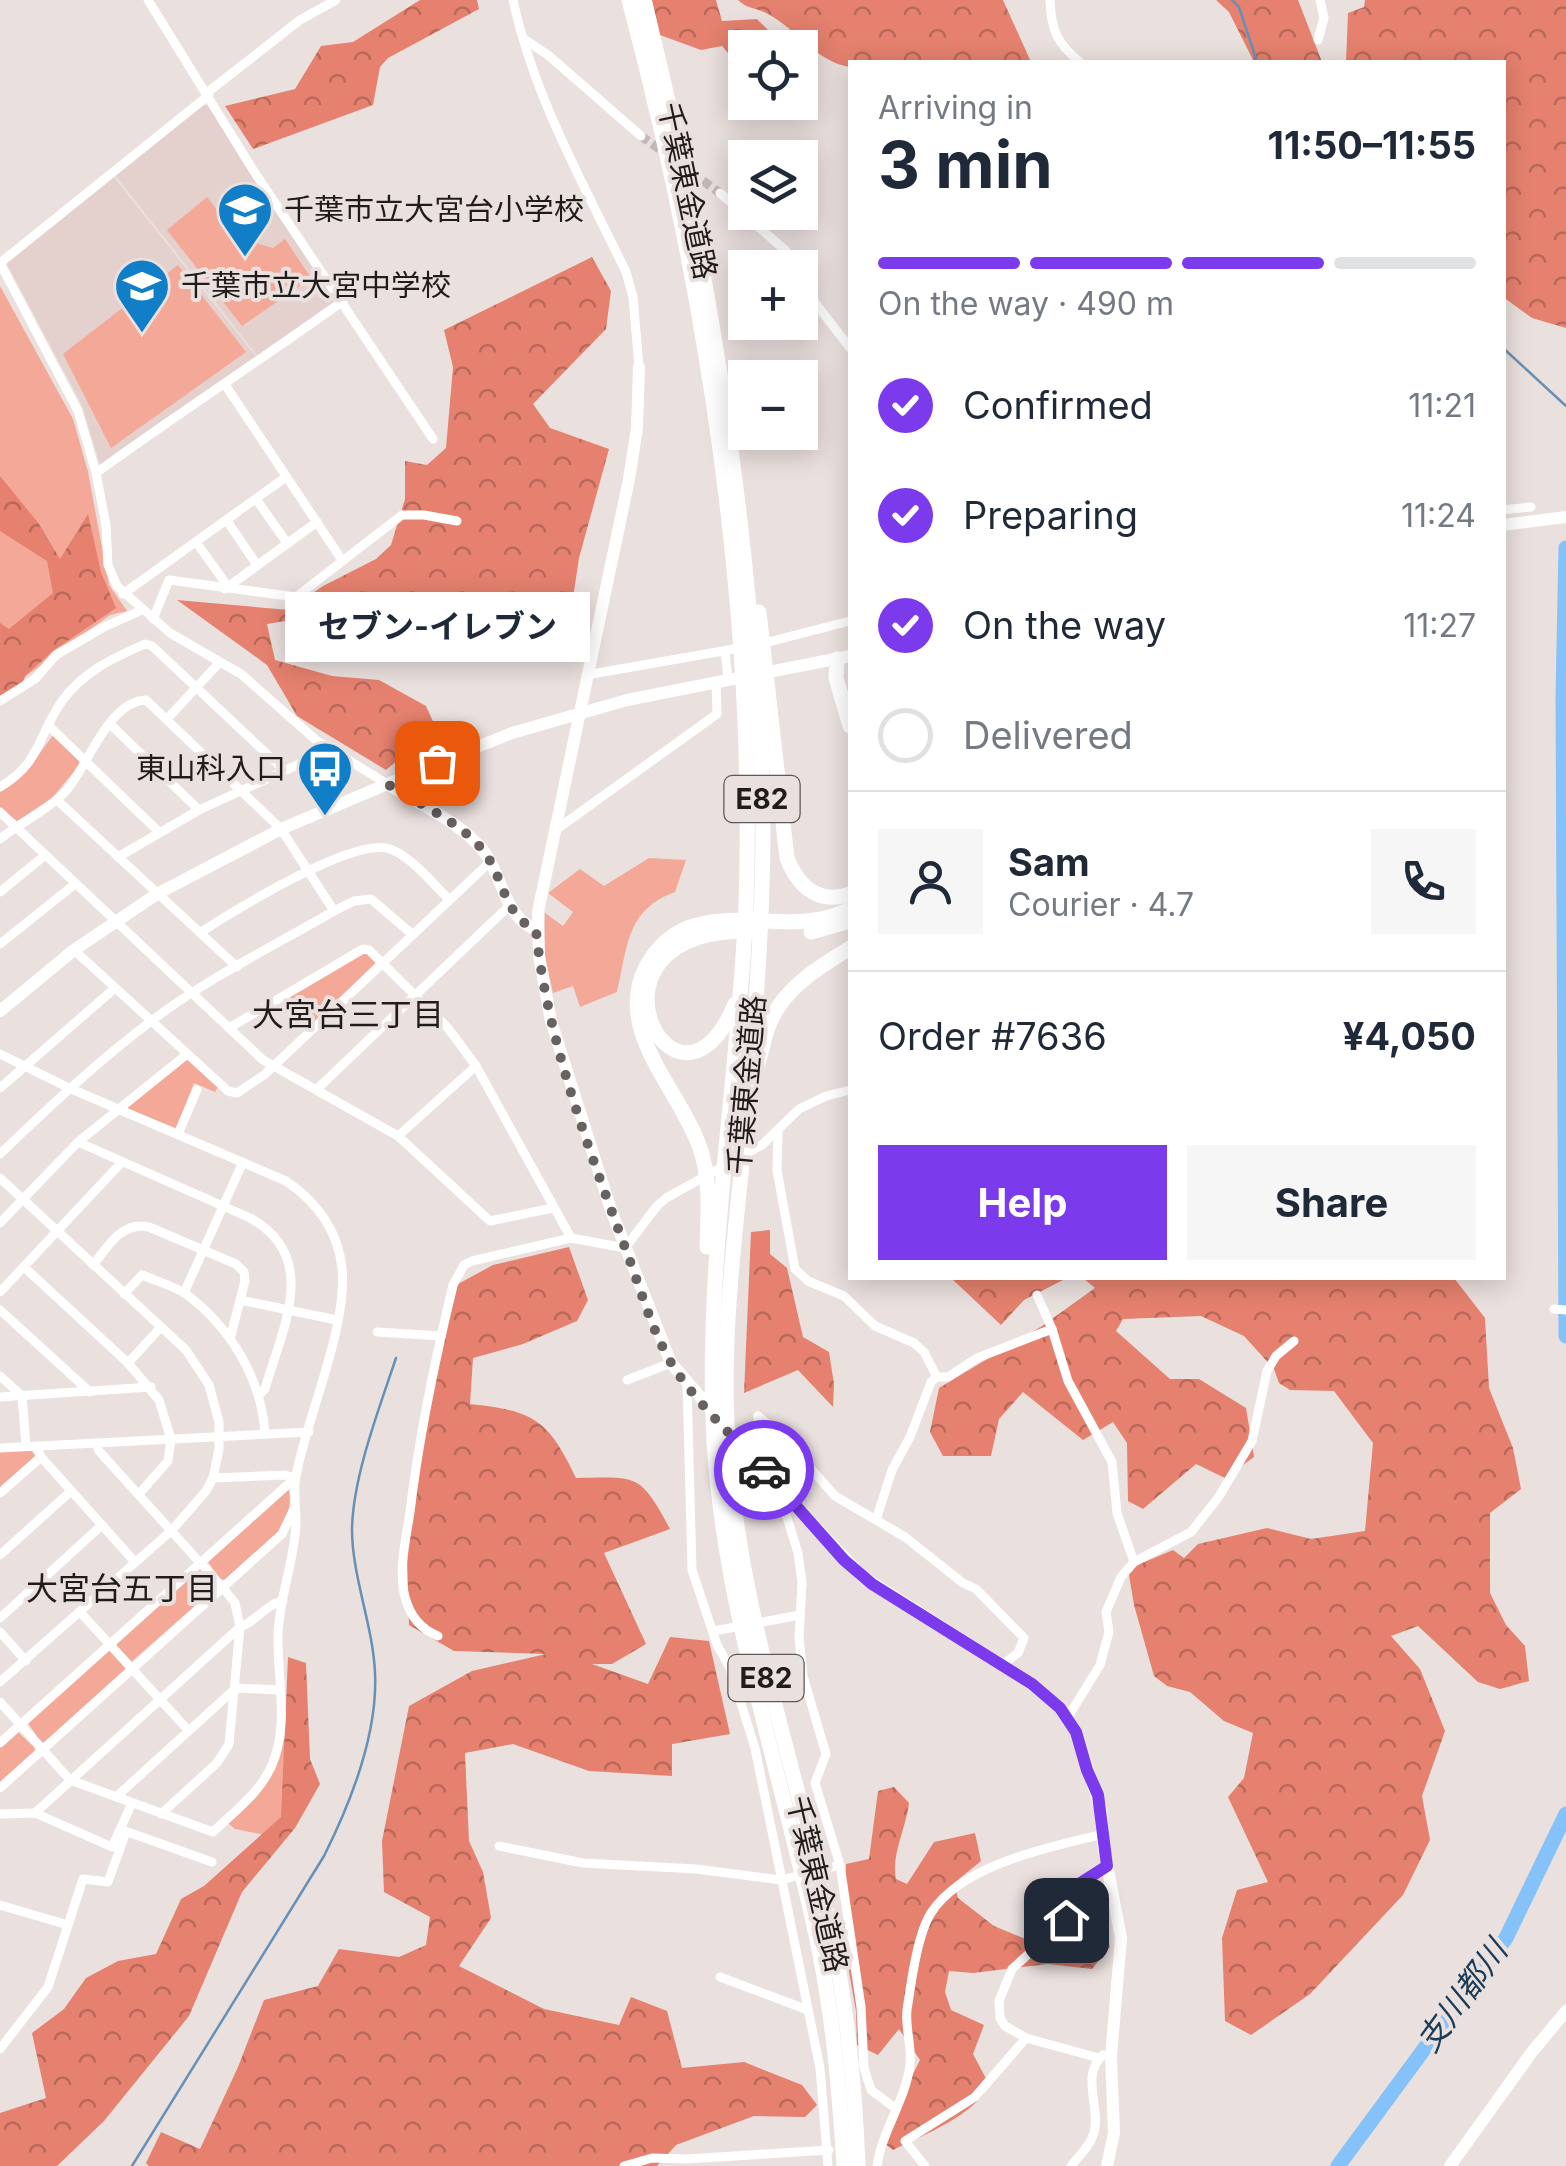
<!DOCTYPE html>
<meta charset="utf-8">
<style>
:root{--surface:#fff;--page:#f6f6f7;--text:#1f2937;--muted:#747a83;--line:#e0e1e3;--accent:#7c3aed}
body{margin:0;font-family:Inter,"Noto Sans JP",sans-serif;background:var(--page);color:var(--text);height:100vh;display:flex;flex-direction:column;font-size:38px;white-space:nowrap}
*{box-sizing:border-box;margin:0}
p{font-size:32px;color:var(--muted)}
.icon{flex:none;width:55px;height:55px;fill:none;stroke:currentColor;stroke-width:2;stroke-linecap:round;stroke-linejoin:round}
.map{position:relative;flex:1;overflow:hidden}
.panel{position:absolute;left:848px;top:60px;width:658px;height:1220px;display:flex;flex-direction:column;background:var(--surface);border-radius:0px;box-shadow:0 5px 25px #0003}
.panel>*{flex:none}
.controls{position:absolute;left:728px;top:30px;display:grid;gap:20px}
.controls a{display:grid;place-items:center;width:90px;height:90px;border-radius:0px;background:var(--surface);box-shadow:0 5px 25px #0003;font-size:50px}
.pin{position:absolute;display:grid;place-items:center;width:85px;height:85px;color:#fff;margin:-42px;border-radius:20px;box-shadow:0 5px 15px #0006}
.courier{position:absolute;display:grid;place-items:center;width:100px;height:100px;margin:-50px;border:8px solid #7c3aed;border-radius:50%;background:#fff;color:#222;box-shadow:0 2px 12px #0007}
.bubble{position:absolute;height:70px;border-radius:0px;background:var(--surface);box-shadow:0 5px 25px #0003;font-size:32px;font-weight:700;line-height:70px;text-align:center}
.overview em{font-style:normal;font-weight:700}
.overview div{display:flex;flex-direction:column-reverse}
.overview{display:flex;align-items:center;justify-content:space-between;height:170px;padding:0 30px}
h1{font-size:65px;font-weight:700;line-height:75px}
.bar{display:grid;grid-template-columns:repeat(4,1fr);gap:15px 10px;align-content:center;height:120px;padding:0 30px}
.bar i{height:12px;border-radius:8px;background:var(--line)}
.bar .current{background:var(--accent)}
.bar p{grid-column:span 4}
.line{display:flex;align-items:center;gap:25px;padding:0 30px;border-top:2px solid var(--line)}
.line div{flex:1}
.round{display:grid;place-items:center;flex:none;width:105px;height:105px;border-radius:0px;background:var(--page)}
ol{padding:0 30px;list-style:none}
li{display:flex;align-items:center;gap:30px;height:110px}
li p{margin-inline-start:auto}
li .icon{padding:10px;border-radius:50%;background:var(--accent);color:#fff;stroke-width:4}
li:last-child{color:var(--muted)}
li i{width:55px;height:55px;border:5px solid var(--line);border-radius:50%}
.action{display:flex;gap:20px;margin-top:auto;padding:20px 30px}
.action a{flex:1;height:115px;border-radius:0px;background:var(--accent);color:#fff;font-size:40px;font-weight:700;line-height:115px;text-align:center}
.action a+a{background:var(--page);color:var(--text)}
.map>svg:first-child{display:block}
.built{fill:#e4d1cd}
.green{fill:#f3a898}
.forest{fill:url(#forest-crowns)}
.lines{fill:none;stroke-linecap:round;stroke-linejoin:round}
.stream{stroke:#6790b6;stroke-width:2.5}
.river{stroke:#85c2f9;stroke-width:15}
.street-tunnel{stroke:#c2b9b7;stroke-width:9;stroke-dasharray:9 4.5;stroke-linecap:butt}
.street{stroke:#fff;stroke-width:9}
.secondary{stroke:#fff;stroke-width:12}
.highway{stroke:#fff;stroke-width:15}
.done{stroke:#67615f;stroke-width:10;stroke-dasharray:0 18}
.route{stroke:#7c3aed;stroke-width:12}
.labels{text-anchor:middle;stroke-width:8;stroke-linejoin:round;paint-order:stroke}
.shield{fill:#eae0de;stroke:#5d5756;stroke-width:2.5}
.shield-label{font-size:28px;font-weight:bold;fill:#201c1b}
.street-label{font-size:30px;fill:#201c1b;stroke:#eae0de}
.poi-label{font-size:30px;fill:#201c1b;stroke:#eae0de;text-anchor:start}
.neighbourhood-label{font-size:32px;fill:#201c1b;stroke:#eae0de}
.water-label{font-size:32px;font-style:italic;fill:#1b3c58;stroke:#eae0de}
</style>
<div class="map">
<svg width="1566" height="2166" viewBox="0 0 1566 2166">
<defs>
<pattern id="forest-crowns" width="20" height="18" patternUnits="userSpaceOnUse" patternTransform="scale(2.5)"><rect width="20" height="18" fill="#e5816e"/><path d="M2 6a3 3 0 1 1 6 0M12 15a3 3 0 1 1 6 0" fill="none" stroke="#b9695a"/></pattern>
</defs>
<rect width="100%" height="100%" fill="#eae0de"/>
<g class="built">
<polygon points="204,105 211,106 337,301 259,358 115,175"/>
<polygon points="113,176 258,359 101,468 82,405 7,264 9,258"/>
</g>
<g class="green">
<polygon points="207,197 240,240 251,232 259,244 273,248 285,239 311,278 242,326 167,230"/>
<polygon points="178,265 246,352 111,448 63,354"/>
<polygon points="0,286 73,419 88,472 109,585 127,611 110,615 0,695"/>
<polygon points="54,734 80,757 81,763 52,798 17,821 0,809 0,789 29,768"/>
<path d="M649,858L686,860L675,892C626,910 628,946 617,992L580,1007L573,986L553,993L543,947L545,913L563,926L573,912L548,893L580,869L604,886Z"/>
<polygon points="365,950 376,962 312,1026 288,995"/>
<polygon points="183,1060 189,1060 219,1085 215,1092 194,1083 176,1128 128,1109 128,1103"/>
<polygon points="30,1449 36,1457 0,1489 0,1451"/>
<path d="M285,1490L289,1491C296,1531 252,1556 226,1580L220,1579L207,1560Z"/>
<polygon points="198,1569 201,1569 215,1588 131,1662 117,1646 117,1642"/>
<polygon points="112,1650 126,1665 126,1670 45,1742 41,1742 28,1723 108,1651"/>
<polygon points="18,1732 34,1747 35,1752 0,1784 0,1748"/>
<polygon points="284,1738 295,1749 284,1818 265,1835 235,1829 228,1823 271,1777"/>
</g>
<g class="forest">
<polygon points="420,0 477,0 479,9 388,58 380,67 373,105 253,149 225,106 295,89 321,46 353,42"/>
<polygon points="652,0 716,0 722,21 757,19 785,47 745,48 745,73 722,46 701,50 660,35"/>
<path d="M738,0H1003L1031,62H850V67C816,62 798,30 768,14C757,8 747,9 738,0Z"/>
<polygon points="1216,0 1298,0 1322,62 1254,62 1229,12"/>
<polygon points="1365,0 1566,0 1566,328 1532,318 1503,297 1502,62 1346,62 1348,13 1364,7"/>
<polygon points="592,257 611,291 606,329 533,404 550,428 609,449 579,558 571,611 480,608 394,620 333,613 267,624 275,660 332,676 379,680 426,706 436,728 386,770 297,716 267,665 177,600 289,610 323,586 376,559 391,545 405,499 405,461 427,465 446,448 453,367 444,330"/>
<polygon points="0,476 39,524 60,559 88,514 101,572 116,608 54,650 26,675 21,685 0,696 0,623 9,629 53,593 47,561 0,531"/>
<polygon points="770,1230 770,1254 787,1268 803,1337 829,1352 834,1384 833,1407 798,1370 744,1393 751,1232"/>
<path d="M569,1247L588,1300L577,1321L523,1344L473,1358L470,1404C535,1411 548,1420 576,1478C638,1477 640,1473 670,1529L604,1553L646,1644L612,1664H592L648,1684L670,1637L709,1641L730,1734L672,1744V1776L589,1771L513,1744L465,1753L469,1841L483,1872L491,1918L459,1966L544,2009L619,2025L631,1997L667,2011L682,2068L744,2062L802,2085L817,2105L805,2117L754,2116L676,2145L657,2166H149L146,2163L161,2132L200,2149L238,2067L264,2000L318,1986L339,1949L399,1957L426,1945L430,1917L384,1892L382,1841L409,1706L472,1671L546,1654L454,1651L409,1625L406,1520L421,1433L458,1284L493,1265Z"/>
<polygon points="951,1278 1067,1278 1024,1300 1001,1325"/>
<polygon points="1083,1278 1454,1278 1485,1318 1489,1388 1513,1448 1521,1489 1490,1513 1490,1593 1506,1625 1525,1646 1529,1681 1500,1689 1478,1682 1418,1626 1391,1636 1420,1669 1445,1731 1422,1796 1430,1840 1403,1895 1310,1994 1251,2035 1225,2021 1222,1938 1237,1890 1268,1882 1228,1797 1244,1778 1253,1733 1224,1721 1190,1692 1167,1686 1154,1676 1134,1605 1128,1569 1173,1550 1184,1558 1198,1544 1267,1528 1311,1539 1365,1531 1373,1443 1334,1391 1290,1390 1279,1383 1274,1369 1244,1336 1201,1316 1123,1319 1116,1331 1170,1379 1199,1379 1246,1408 1254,1457 1225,1478 1196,1464 1143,1509 1128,1501 1127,1443 1113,1422 1083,1440 1023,1392 999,1419 991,1456 943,1456 930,1432 939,1388 1042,1326 1095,1288"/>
<polygon points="288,1657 306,1663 310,1759 320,1784 295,1828 242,1892 189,2016 104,2121 57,2166 0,2166 0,2113 46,2098 32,2033 64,2009 86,1978 118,1961 156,1954 181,1899 204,1886 281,1817"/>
<path d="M894,1787L909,1803C906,1829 891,1854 896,1879L907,1884L934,1842L975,1833L981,1861L954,1883L958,1898L994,1926L1028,1940L1045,1936L1082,1917L1104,1924L1110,1947L1092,1969L1048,1964L973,1973L949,1971L945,1992L951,2010L984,2025L973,2054L989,2084C978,2114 921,2136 893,2150L880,2140L920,2060L899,2029L878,2055L857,2045L856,2011L843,1938L846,1864L869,1859L878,1791Z"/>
</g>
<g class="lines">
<g class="stream">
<polyline points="1232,0 1239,7 1257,62"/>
<polyline points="1502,347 1566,406"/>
<path d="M132,2166L324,1856C351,1802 378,1735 375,1673C373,1625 352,1577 352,1529C353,1476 379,1409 396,1358"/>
</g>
<g class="river">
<polyline points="1566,548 1563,696 1566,1336"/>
<polyline points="1338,2166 1506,1938 1566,1814"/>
</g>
<g class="street-tunnel">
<polyline points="641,136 665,153"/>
<polyline points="681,165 720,193"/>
</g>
<g class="street">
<polyline points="148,0 253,170 433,439"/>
<path d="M513,0C534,97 583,183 626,272L633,297L639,367"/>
<path d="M1050,0C1051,29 1057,44 1080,62"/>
<polyline points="524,39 548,55 641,136"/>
<polyline points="1318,40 1324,18 1320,0"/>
<polyline points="208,92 300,20 336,0"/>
<polyline points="720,193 786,251 796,268"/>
<polyline points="0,263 78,411 96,473 106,525 108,565 117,586 170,633 241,674 316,740 389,785"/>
<polyline points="0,263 209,95"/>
<polyline points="800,275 816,304 850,348"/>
<polyline points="226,386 342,560"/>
<path d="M96,473C177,414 261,360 343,301"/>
<polyline points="256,499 287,543"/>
<polyline points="1502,510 1531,507"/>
<polyline points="227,521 257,565"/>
<polyline points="196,542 224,581 225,589 317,522"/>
<polyline points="123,594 286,477"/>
<polyline points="153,619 169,580 296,597 402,515 424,515 457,521"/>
<polyline points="761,644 850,621"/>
<polyline points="725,651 728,680"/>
<polyline points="586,675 740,648"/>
<polyline points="0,701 35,679 56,655 102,628 142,610"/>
<polyline points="167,719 219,663"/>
<polyline points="110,724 199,810"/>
<polyline points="50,727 158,831"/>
<path d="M0,787C41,763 38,735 62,701C83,672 113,658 145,644L152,646L284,770"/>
<polyline points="57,800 237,967"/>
<polyline points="0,812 263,1060 398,1136 490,1221 553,1208"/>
<polyline points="557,829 717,714 716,682"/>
<path d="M0,839C20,823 47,811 65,792C88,767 108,701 146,700L281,829L334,911"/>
<polyline points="118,857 199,810 321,754 327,748"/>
<polyline points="0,892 44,856"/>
<path d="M201,932C234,911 354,836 390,849C412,857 432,883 449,899"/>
<polyline points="0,944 75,884"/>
<polyline points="74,950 228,1091 237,1093 264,1075 490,862"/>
<polyline points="229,1028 363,949 369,950 448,1028 476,1066 571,1238"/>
<path d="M0,1054L69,1088L286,1181C317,1202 338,1231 342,1268C348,1327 307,1416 296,1476C293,1492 296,1507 296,1522C295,1560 279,1597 278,1635C277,1675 288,1718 275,1757C265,1789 237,1809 213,1832L70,1780L0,1702"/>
<polyline points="0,1088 115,988"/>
<polyline points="316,1090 509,906"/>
<polyline points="778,1132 777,1170 795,1269 808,1281 844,1296 875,1326 914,1343 924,1352 937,1377"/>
<polyline points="178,1134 197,1090"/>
<polyline points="398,1136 476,1066"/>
<path d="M78,1142L250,1218C321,1257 282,1329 265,1389L259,1395"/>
<path d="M0,1154C48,1108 97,1062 150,1022C206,979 272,947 334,911L354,901L371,899L412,934"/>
<polyline points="0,1178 186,1350 209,1385 219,1422 219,1449 213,1478 206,1491 172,1530 0,1682"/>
<polyline points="0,1223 78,1142 186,1055"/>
<path d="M93,1265C108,1246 122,1221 149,1227L236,1264L244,1272L245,1281L230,1339"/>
<polyline points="24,1267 128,1363 159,1400 171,1439 168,1461 139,1494"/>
<polyline points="0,1292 121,1163"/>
<polyline points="184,1293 243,1162"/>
<path d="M124,1294L142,1275C156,1281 174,1286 186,1294C230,1327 262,1379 265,1434"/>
<polyline points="1037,1295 1052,1329 1068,1381 1112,1462 1117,1513 1134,1562"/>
<polyline points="240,1300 337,1320"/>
<polyline points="1554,1309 1566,1310"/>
<polyline points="0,1310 90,1392"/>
<polyline points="377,1332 441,1336"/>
<polyline points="128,1363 160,1328"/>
<polyline points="0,1376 22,1396 26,1446"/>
<polyline points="627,1380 671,1363"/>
<polyline points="687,1384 692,1570 717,1645 730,1668 755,1748 820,2068 828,2166"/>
<polyline points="0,1397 151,1387"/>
<polyline points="758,1416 783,1437 835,1496 905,1537 963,1583 976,1589 1024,1638 1018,1653 1002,1665"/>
<polyline points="96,1443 99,1451 222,1587 235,1603 240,1627 229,1744 217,1763 161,1814"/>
<polyline points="36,1446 41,1457 135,1562"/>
<polyline points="0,1448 309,1432"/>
<polyline points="747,1451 757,1435 758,1416"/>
<polyline points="213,1478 285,1475 295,1478"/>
<polyline points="0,1493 41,1457"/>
<polyline points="785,1495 784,1508 798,1553 802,1583 799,1638 803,1676 826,1754 815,1783 840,1865 861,2007 864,2068 871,2090 895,2108"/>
<polyline points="876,1520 892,1470 910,1437 931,1382 937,1377 948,1377 977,1358 1052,1329"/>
<polyline points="0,1555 71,1491"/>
<polyline points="80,1612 188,1730"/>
<polyline points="0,1618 102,1525"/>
<polyline points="714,1631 800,1615"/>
<polyline points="0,1632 26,1661"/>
<path d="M438,1636C420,1629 410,1616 405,1597C398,1570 406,1539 410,1512C419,1435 435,1360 453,1285L464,1265L472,1261L571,1238L625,1248L657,1206L666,1198L762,1145L799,1109L826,1096L850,1090"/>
<polyline points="1068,1717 1100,1665 1109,1632 1106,1612 1121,1577 1134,1562 1191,1532 1218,1498 1252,1441 1267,1371 1276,1356 1294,1341"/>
<polyline points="0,1743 295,1478"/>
<polyline points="0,1788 282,1534 293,1511"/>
<polyline points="116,1797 236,1688 280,1690"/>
<path d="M35,1813L240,1627C257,1621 266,1604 283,1601"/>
<polyline points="0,1814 35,1813 112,1847 132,1803"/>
<polyline points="125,1831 212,1862"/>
<polyline points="499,1846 583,1863 696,1869 781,1880 840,1865"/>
<polyline points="1079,1884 1066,1920 1012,1969 999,2001 1000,2018 1005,2026 1026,2038 1099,2058"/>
<polyline points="1076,1886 1107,1866"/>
<polyline points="0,1905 68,1925"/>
<polyline points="720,1977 808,2010"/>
<polyline points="0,2049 48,1987 83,1879 108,1882 126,1832"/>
<polyline points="624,2166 652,2158 687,2159 829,2150"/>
<path d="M877,2166C882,2130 906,2100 910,2064C912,2046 905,2028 907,2010C911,1984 917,1935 931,1913C962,1864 1051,1847 1103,1834"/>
<polyline points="925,2166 905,2141 975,2097 1026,2038"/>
<path d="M1071,2166C1079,2156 1090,2146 1094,2133C1101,2108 1080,2075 1103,2055"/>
</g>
<g class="secondary">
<polyline points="639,367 637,428 629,479 538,912 539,956 551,1021 611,1210 671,1363 785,1495 862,1576 1031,1684 1060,1708 1076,1732 1101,1810 1103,1844 1121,1938 1111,2057 1114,2133 1107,2166"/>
<polyline points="1502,525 1566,517"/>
<path d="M389,785C420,805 463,823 485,853C504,880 504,916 536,930"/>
<polyline points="0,1011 74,950 157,894 281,829 437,763 512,733 627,700 850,656"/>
<polyline points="1450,2166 1532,2052 1566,2011"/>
</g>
<g class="highway">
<path d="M629,0C705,285 756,608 746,903C739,1083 704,1261 714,1441C724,1607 779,1765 814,1926C832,2005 839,2085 844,2166"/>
<path d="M644,0C694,200 730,401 749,607C756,680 763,753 763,827C763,929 754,1032 745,1134C735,1237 721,1338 728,1442C738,1608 796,1764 830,1926C847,2005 855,2085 858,2166"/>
<path d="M759,612L787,858C798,886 818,905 850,894"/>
<polyline points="837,659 836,678 850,726"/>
<polyline points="811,932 850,921"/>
<path d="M735,1004C676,1148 562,926 753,931"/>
<path d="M757,1065C763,1050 764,1033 772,1018C788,985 820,967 850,948"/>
<path d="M707,1247C708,1214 711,1180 700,1148C680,1089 612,1030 647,965C656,949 668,937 685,929C739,907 797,937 850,909"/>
</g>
</g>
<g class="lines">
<path class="done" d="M437,763L389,785C420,805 463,823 485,853C504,879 504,916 536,930C547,1041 589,1149 627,1253C641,1290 652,1332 673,1366C697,1404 734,1437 764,1470"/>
<polyline class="route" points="764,1470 844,1560 872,1584 1032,1684 1060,1708 1076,1732 1087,1770 1098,1795 1107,1866 1079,1884 1066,1920"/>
</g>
<defs>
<g id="school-pin" transform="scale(2.875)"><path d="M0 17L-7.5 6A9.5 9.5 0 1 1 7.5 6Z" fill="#117ec8" stroke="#eae0de"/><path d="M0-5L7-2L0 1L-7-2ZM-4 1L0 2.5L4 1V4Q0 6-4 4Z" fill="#fff"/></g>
<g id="bus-pin" transform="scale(2.875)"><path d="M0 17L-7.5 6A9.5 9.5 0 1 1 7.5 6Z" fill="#117ec8" stroke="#eae0de"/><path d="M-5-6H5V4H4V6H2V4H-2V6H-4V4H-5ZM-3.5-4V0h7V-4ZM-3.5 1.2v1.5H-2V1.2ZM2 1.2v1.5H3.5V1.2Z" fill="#fff"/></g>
</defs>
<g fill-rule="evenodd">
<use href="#school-pin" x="245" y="210"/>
<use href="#school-pin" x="142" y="286"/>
<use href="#bus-pin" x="325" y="769"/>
</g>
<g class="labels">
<g class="shield">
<rect x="724.5" y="776" width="75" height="46" rx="8"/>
<rect x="728.5" y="1655" width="75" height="46" rx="8"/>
</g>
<g class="shield-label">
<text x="762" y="809">E82</text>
<text x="766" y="1688">E82</text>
</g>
<g class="street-label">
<text transform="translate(687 191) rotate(78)" y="10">千葉東金道路</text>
<text transform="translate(747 1085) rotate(-85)" y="10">千葉東金道路</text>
<text transform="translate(817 1884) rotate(77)" y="10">千葉東金道路</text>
</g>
<g class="poi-label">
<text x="284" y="220">千葉市立大宮台小学校</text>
<text x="181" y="296">千葉市立大宮中学校</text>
<text x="286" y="779" text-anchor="end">東山科入口</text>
</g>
<g class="neighbourhood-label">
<text x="348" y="1026">大宮台三丁目</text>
<text x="122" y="1600">大宮台五丁目</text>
</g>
<g class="water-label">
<text transform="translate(1462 1996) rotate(-54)" y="11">支川都川</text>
</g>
</g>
</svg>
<div class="controls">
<a><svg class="icon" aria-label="locate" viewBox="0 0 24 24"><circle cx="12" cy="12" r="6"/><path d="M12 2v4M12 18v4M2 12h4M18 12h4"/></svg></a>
<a><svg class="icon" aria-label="layers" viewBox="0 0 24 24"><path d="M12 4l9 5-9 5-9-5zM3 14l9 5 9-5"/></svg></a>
<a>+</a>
<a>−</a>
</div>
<div class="pin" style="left:437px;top:763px;background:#ea580c"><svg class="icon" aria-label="bag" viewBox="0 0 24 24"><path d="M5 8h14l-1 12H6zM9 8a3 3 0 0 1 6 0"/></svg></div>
<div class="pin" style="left:1066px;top:1920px;background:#1f2937"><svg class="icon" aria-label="home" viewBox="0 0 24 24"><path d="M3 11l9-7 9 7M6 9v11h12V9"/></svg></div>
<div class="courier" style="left:764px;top:1470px"><svg class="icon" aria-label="car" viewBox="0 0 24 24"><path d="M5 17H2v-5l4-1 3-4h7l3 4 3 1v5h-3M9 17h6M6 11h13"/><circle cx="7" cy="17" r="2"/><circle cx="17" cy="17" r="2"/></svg></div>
<div class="bubble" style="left:285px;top:592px;width:305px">セブン-イレブン</div>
<section class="panel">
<div class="overview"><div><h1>3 min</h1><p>Arriving in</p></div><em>11:50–11:55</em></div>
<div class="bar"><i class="current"></i><i class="current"></i><i class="current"></i><i></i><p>On the way · 490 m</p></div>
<ol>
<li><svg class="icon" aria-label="check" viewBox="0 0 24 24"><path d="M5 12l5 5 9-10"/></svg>Confirmed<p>11:21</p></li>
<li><svg class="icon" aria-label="check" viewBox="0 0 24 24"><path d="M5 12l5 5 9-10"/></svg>Preparing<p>11:24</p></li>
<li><svg class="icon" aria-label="check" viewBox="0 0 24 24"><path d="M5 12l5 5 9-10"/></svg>On the way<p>11:27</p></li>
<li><i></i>Delivered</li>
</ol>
<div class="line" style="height:180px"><a class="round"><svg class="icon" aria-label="person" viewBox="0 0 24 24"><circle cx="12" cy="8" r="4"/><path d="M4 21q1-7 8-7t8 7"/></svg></a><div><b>Sam</b><p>Courier · 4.7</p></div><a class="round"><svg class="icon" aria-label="phone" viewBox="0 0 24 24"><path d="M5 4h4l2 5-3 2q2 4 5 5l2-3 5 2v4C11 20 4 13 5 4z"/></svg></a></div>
<div class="line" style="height:130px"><div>Order #7636</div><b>¥4,050</b></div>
<div class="action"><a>Help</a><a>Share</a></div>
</section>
</div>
